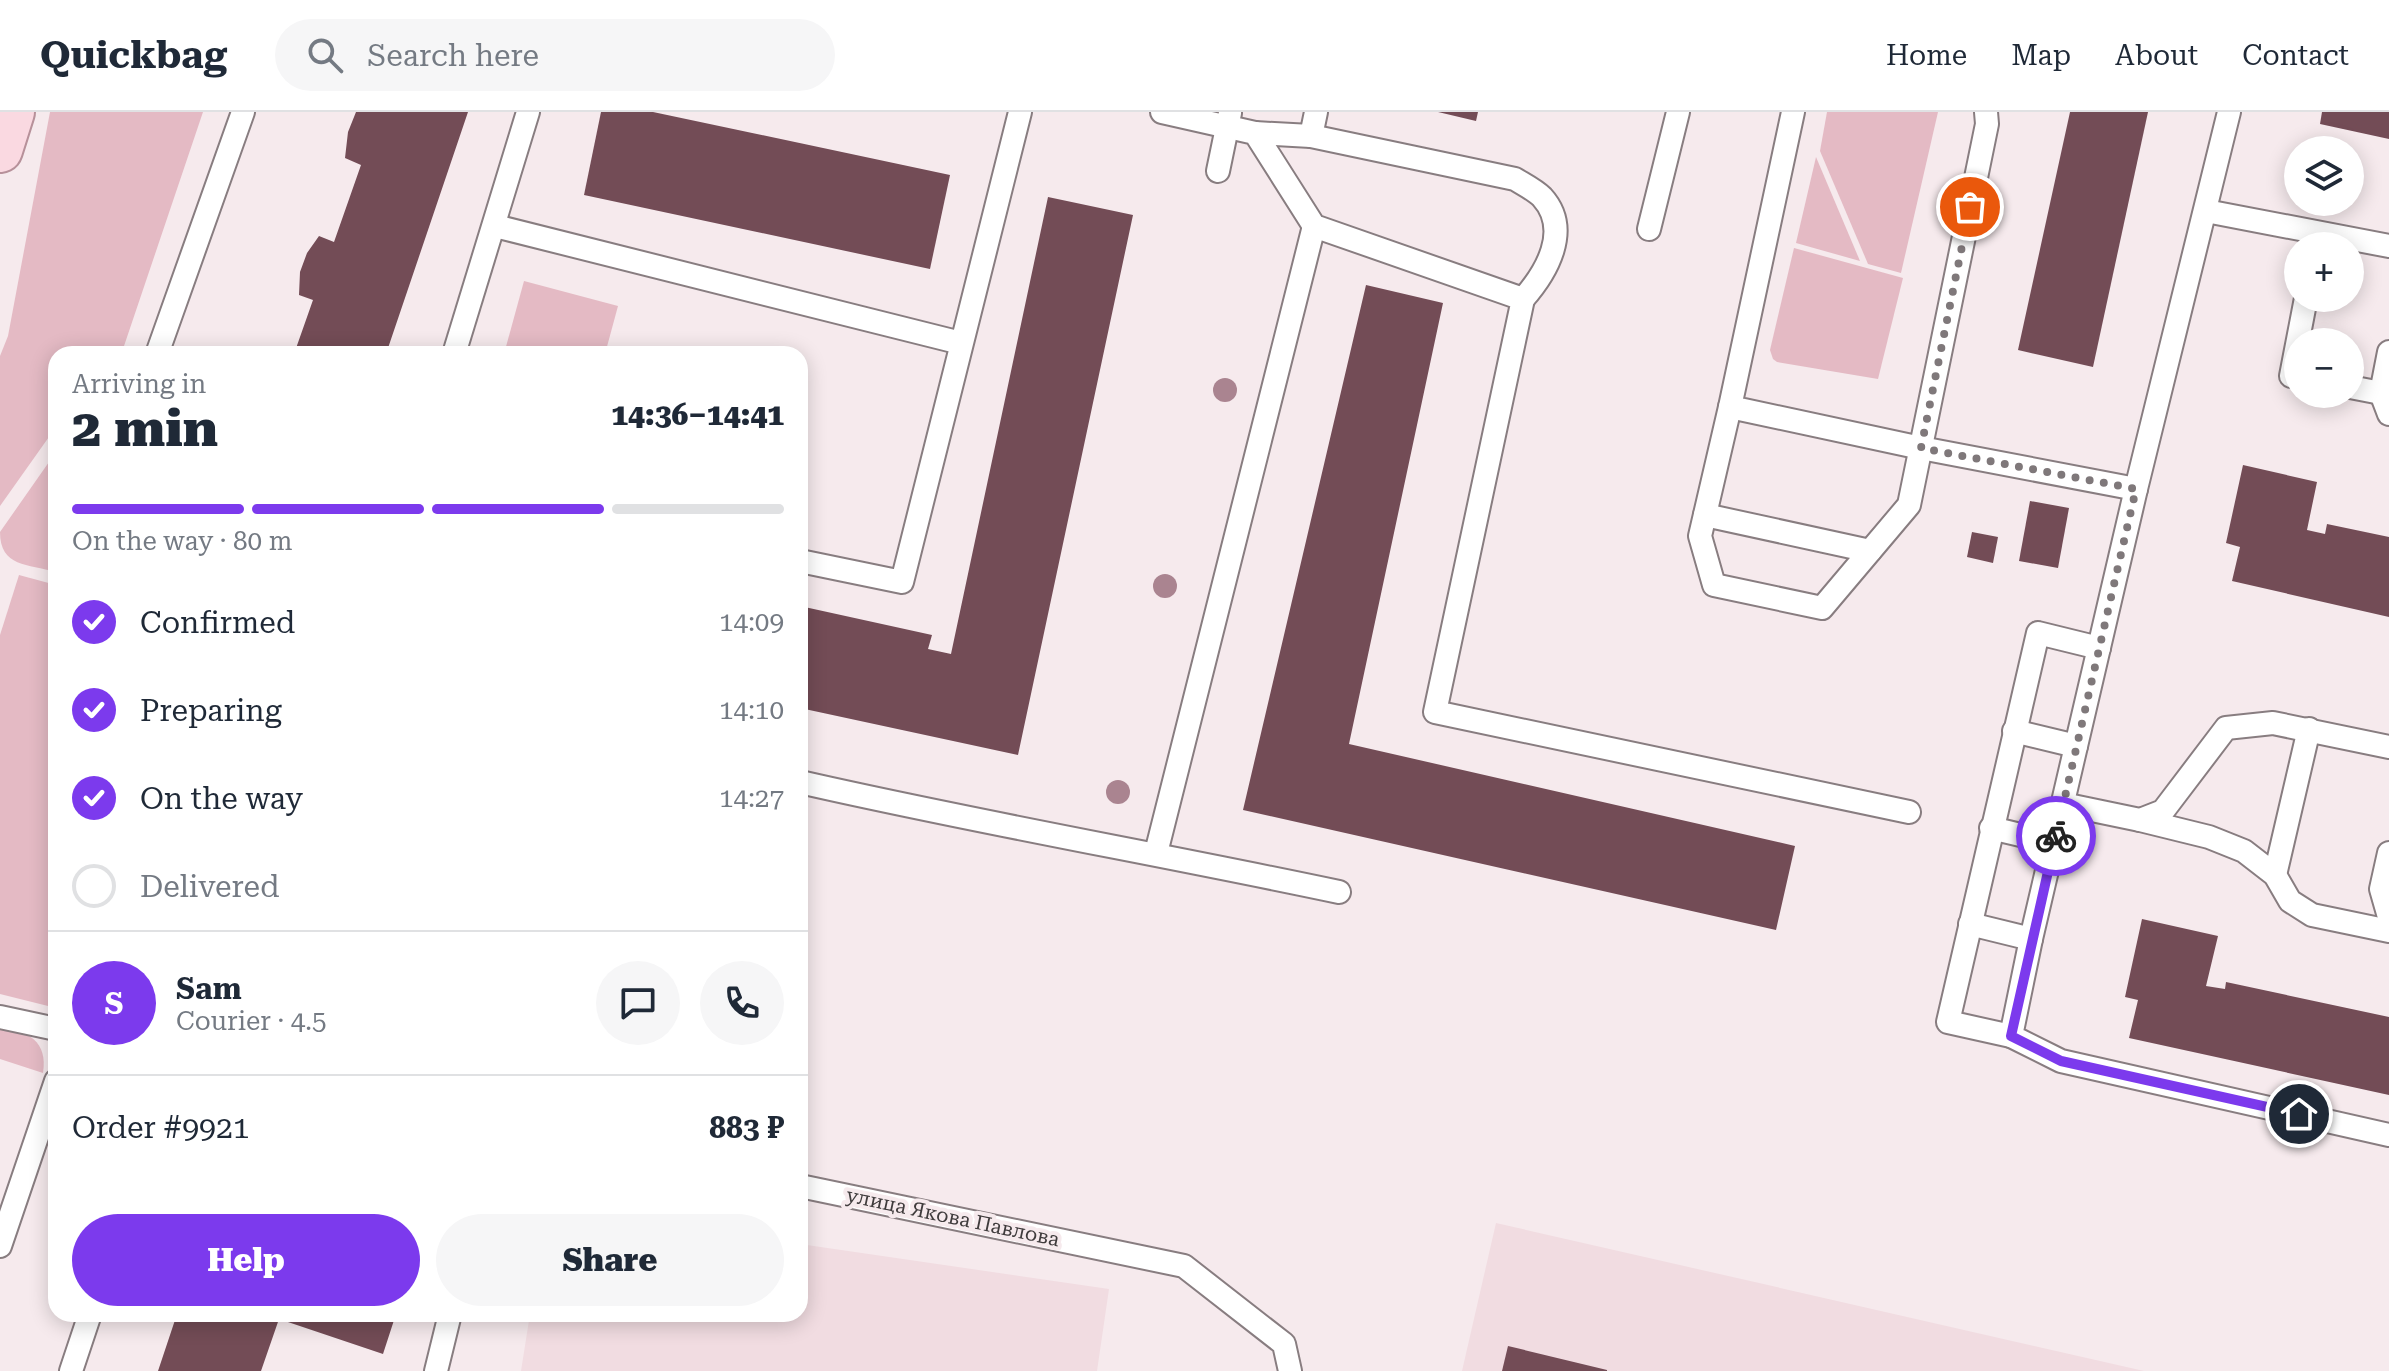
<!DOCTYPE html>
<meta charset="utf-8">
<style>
:root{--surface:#fff;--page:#f6f6f7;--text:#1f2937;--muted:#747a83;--line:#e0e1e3;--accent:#7c3aed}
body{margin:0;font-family:"Roboto Serif",serif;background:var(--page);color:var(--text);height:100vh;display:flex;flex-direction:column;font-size:30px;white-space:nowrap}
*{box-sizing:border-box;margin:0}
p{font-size:26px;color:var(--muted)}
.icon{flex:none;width:44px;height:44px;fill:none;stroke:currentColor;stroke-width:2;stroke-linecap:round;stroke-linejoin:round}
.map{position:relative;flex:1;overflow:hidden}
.details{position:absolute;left:48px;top:234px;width:760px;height:976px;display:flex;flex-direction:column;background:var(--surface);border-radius:24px;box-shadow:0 4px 20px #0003}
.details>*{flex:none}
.tools{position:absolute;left:2284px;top:24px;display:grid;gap:16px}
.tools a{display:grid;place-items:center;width:80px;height:80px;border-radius:50%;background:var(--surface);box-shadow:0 4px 20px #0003;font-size:40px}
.pin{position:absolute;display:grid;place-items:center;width:68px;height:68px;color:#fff;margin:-34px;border:4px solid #fff;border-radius:50%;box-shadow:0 2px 8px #0007}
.courier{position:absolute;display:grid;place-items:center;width:80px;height:80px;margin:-40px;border:6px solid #7c3aed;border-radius:50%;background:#fff;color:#222;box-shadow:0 2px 10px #0007}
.headline em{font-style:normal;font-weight:800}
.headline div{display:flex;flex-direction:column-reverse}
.headline{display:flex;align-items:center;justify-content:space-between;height:136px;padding:0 24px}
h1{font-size:52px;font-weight:800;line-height:60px}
.bar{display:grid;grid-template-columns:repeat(4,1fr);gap:12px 8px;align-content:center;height:96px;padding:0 24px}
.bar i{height:10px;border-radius:6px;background:var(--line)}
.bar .selected{background:var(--accent)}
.bar p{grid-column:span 4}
.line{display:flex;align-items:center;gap:20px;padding:0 24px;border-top:2px solid var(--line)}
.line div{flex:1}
.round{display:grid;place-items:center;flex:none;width:84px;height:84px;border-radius:42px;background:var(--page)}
ol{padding:0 24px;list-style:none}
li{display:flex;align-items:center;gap:24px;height:88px}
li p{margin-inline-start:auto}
li .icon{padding:8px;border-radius:50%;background:var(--accent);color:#fff;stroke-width:4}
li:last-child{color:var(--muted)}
li i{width:44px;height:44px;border:4px solid var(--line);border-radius:50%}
.primary-button{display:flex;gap:16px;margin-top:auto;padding:16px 24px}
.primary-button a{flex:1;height:92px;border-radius:48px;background:var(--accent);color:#fff;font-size:32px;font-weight:800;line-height:92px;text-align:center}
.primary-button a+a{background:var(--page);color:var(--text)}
header{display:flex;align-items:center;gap:48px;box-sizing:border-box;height:112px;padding:0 40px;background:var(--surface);border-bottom:2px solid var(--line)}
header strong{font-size:38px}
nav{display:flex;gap:44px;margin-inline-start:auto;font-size:28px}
.search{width:560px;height:72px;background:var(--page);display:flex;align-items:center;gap:20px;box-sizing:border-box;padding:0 28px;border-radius:44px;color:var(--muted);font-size:30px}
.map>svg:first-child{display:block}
.built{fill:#f1dce1}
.green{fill:#e4bac4}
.building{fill:#734c56}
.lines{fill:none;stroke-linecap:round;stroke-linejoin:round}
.service-casing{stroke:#887d80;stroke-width:26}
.primary-casing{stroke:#b7919a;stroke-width:48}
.service{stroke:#fff;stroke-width:22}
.primary{stroke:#fad9e1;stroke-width:44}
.tree{fill:#aa8490}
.done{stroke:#7f787a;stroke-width:8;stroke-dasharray:0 14.4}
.route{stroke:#7c3aed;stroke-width:10}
.labels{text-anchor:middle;stroke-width:8;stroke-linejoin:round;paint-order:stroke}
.street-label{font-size:20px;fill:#3f3b3c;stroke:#f6eaed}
</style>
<header>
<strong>Quickbag</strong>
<div class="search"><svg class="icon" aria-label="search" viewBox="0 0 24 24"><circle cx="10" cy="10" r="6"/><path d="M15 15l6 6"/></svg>Search here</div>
<nav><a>Home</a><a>Map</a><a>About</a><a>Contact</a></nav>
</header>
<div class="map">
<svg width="2389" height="1259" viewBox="0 0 2389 1259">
<rect width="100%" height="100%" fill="#f6eaed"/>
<g class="built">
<polygon points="1496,1111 2144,1259 1462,1259"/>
<polygon points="800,1132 1109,1177 1097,1259 521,1259 530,1202 800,1202"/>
</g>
<g class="green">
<polygon points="50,0 203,0 123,237 112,235 107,242 56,242 56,315 0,394 0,244 8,224"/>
<polygon points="1827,0 1938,0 1901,161 1868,152 1820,39"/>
<polygon points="1816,45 1860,149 1796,131"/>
<polygon points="1794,136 1903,166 1878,267 1777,250 1773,247 1770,238"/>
<polygon points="524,169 618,194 605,242 504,242"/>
<path d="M56,340V460C28,452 0,455 0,420Z"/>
<polygon points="19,463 56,473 56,896 0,882 0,523"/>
<path d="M0,915C28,919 48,929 43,961L0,947Z"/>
</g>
<g class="building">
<polygon points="356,0 468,0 386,242 294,242 313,188 299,183 300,160 307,141 319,124 334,130 361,53 345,46 348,20"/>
<polygon points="601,0 653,0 950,63 930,157 584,83"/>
<polygon points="1438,0 1478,0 1476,9"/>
<polygon points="2070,0 2148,0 2093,255 2018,238"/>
<polygon points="2322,0 2389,0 2389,27 2320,12"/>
<polygon points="1048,85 1133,103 1018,643 800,596 800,494 932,523 928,537 951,542"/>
<polygon points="1366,173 1443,191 1349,632 1795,734 1776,818 1243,698"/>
<polygon points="2243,353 2317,370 2307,418 2325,422 2327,412 2389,425 2389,505 2232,469 2240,435 2226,431"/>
<polygon points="2030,389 2069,396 2058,456 2019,449"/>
<polygon points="1972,420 1998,425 1993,451 1967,445"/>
<polygon points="2142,807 2218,824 2206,874 2225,877 2226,870 2389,905 2389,983 2129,926 2138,888 2125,885"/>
<polygon points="177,1202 396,1202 383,1242 279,1207 261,1259 158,1259"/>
<polygon points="1508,1234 1607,1258 1607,1259 1502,1259"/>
</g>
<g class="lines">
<g class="service-casing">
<g id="service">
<polyline points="1162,0 1255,21 1314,114 1523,187 1435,600 1909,700"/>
<polyline points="1793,0 1730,295 1921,336 2136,377"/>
<polyline points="2229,0 2136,377 2031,827 2011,924 2061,949 2389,1023"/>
<path d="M1255,21L1311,24L1515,67C1523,72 1535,78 1542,85C1572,118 1546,161 1523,187"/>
<polyline points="1311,24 1316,0"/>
<polyline points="1218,59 1230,1"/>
<polyline points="2206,99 2389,134"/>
<polyline points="495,114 961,231"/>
<polyline points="1649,117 1678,0"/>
<polyline points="2389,240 2381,281 2389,302"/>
<polyline points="157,242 243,0"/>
<polyline points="454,242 528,0"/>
<polyline points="2298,265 2291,264 2306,186"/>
<polyline points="2350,275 2381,281"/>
<polyline points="1730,295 1700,424 1714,473 1822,496 1909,393 1987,12 1986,0"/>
<polyline points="1705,403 1870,439"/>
<polyline points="800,449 902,470 1020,0"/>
<polyline points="2014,619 2076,634"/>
<path d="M800,670C979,711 1160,742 1339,780"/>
<polyline points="2063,692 2140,708 2163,699 2226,616 2273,611 2389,635"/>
<polyline points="2140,708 2209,725 2244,739 2275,763 2290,789 2312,803 2389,819"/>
<polyline points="1991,716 2054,731"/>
<polyline points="1156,741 1314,114"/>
<polyline points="2389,741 2381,777 2389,805"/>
<polyline points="2275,763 2309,617"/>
<polyline points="1970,812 2031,827"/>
<polyline points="0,905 56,917"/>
<polyline points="2011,924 1948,910 2038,521 2099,536"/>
<polyline points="800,1074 1184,1154 1284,1232 1290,1259"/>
<polyline points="0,1134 56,969"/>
<polyline points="71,1259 90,1202"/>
<polyline points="436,1259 450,1202"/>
</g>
</g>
<g class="primary-casing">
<polyline id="primary" points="0,38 12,0"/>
</g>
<use href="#service" class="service"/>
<use href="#primary" class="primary"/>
</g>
<g class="tree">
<circle cx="1225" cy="278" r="12"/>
<circle cx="1165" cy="474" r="12"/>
<circle cx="1118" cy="680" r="12"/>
</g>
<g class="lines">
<polyline class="done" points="1970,95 1921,336 2136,377 2056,724"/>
<polyline class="route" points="2056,724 2011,924 2061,949 2299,1002"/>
</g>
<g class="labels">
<g class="street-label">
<text transform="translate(953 1105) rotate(12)" y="7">улица Якова Павлова</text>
</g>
</g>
</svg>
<div class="tools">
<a><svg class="icon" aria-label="layers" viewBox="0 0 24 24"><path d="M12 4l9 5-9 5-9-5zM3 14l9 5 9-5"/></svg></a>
<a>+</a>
<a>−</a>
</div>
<div class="pin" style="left:1970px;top:95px;background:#ea580c"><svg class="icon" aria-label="bag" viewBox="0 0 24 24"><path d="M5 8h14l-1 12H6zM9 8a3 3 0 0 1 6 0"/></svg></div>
<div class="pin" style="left:2299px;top:1002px;background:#1f2937"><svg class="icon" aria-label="home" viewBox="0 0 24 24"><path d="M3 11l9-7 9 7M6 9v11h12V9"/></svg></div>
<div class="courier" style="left:2056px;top:724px"><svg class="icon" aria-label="bike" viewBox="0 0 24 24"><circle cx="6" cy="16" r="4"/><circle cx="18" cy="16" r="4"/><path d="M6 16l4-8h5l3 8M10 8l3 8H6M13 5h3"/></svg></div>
<section class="details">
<div class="headline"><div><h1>2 min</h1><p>Arriving in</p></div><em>14:36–14:41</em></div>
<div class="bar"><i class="selected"></i><i class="selected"></i><i class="selected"></i><i></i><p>On the way · 80 m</p></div>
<ol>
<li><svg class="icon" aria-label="check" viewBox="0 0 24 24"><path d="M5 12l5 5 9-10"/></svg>Confirmed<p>14:09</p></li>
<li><svg class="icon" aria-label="check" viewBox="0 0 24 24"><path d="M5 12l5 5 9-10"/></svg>Preparing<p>14:10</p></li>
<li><svg class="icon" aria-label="check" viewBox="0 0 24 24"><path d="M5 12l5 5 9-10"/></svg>On the way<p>14:27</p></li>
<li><i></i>Delivered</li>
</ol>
<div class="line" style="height:144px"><b class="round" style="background:var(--accent);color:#fff">S</b><div><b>Sam</b><p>Courier · 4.5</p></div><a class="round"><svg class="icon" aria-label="chat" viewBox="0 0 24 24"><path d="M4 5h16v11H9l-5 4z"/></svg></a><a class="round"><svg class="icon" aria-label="phone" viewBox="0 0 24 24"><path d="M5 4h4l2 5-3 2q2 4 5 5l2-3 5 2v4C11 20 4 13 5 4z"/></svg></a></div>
<div class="line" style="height:104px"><div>Order #9921</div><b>883 ₽</b></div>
<div class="primary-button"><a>Help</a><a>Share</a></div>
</section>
</div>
